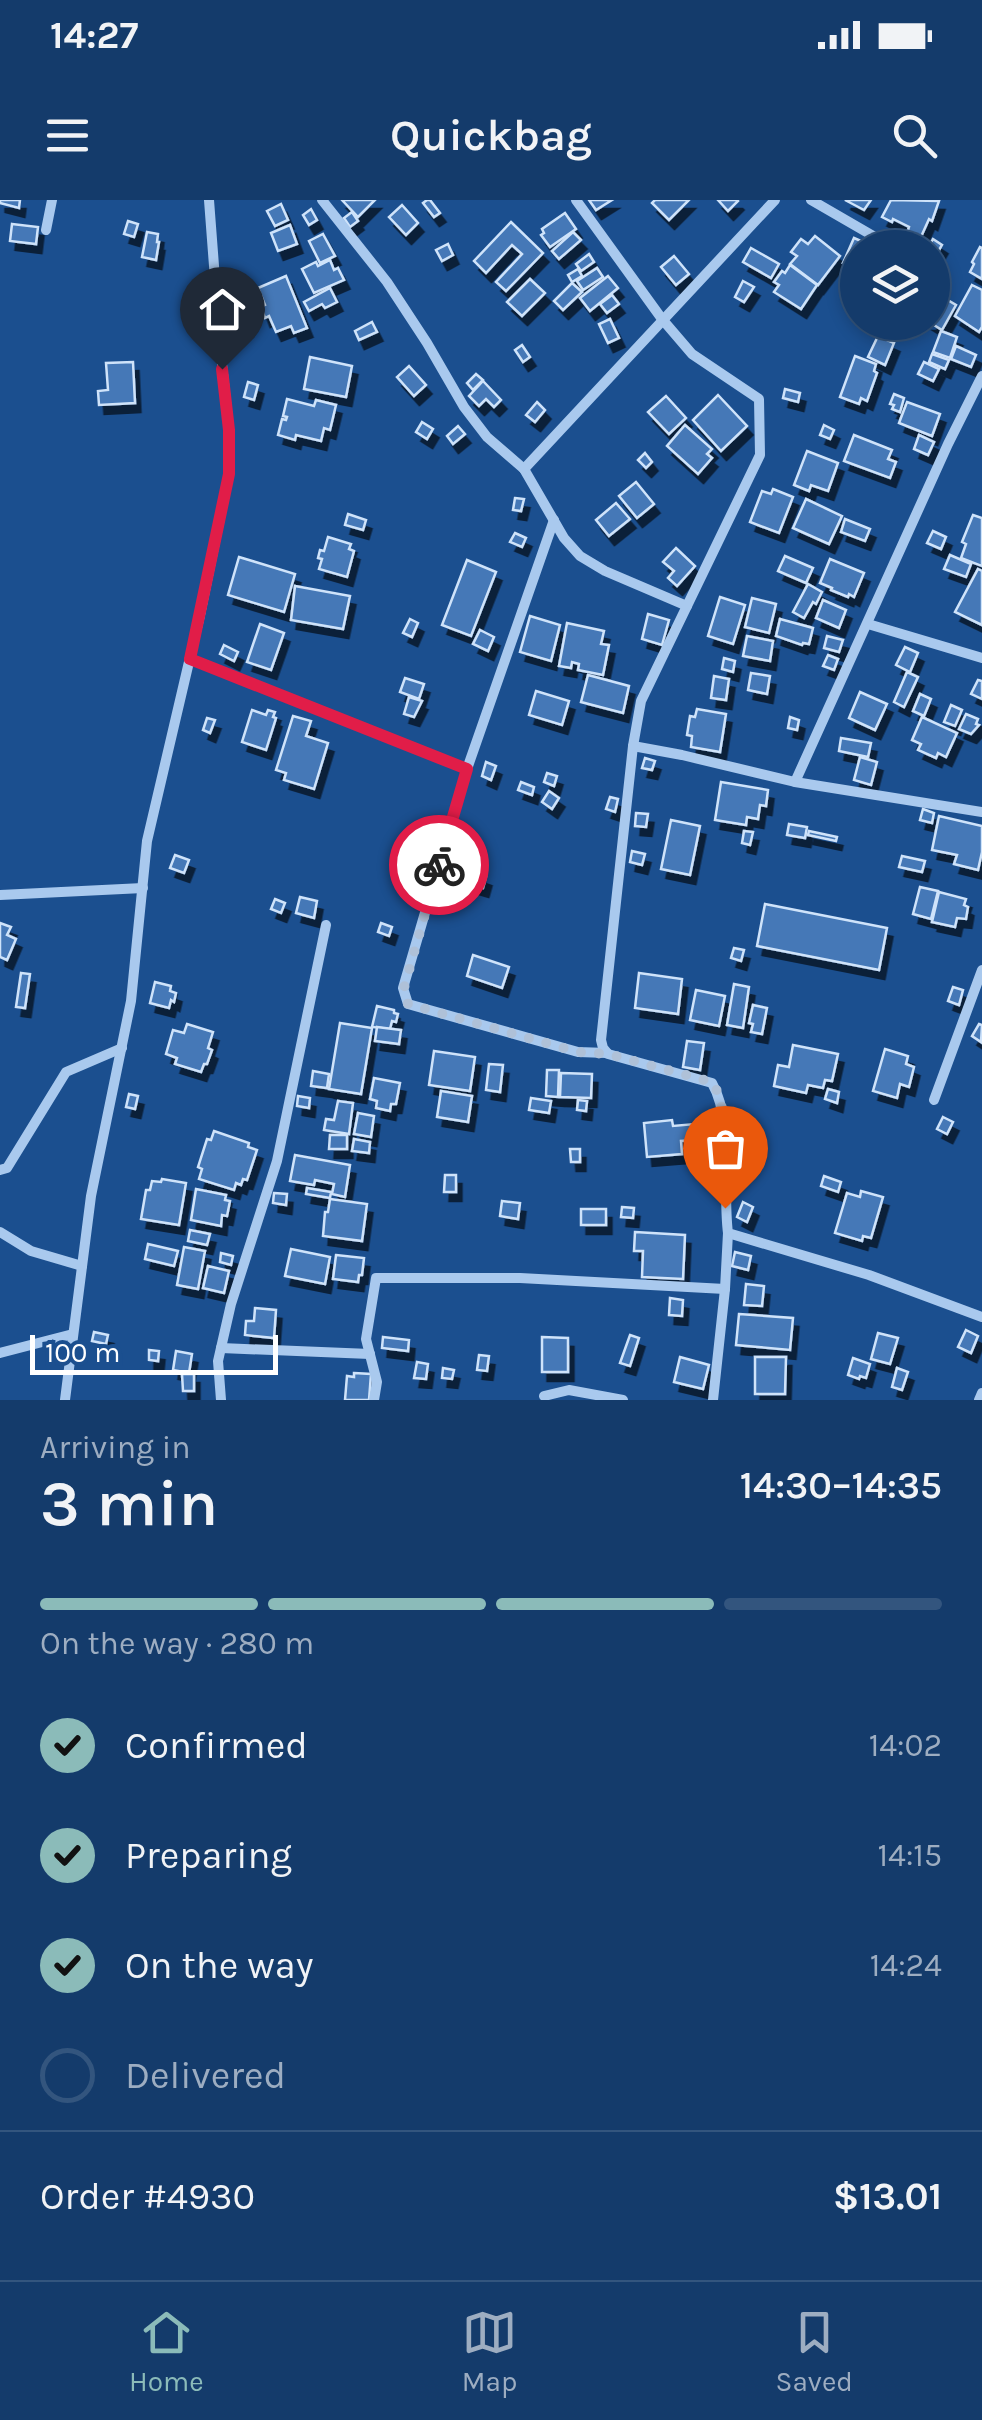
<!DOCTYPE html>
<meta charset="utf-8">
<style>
:root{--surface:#143b6b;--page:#1d4271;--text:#f1f3f6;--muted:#9dadc1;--line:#33557e;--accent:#8bbbb9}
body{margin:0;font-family:Karla,sans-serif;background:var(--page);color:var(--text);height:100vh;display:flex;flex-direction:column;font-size:38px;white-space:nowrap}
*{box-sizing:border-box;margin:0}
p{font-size:32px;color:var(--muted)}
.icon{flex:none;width:55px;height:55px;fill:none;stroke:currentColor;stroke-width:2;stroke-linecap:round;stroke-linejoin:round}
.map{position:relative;height:1200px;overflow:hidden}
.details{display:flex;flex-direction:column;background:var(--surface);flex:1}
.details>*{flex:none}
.controls{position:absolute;left:840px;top:30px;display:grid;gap:20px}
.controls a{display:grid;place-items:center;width:110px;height:110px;border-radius:50%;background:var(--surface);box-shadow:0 5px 15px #0003,0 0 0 2px var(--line);font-size:50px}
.scale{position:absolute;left:30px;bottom:25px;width:248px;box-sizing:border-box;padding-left:10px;border:5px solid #fff;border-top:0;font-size:28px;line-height:35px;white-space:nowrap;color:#fff;-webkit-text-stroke:8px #1b4f8f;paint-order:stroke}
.pin{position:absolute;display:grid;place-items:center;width:85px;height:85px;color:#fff;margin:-102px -42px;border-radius:50% 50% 50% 0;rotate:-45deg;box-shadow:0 0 10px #0007}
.pin .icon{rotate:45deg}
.courier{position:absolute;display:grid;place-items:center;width:100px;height:100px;margin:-50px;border:8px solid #e11d48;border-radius:50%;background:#fff;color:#222;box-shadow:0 2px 12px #0007}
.headline em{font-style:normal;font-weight:600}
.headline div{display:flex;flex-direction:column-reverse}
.headline{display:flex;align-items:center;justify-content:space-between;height:170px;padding:0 40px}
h1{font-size:65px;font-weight:600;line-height:75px}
.bar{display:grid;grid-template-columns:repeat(4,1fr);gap:15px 10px;align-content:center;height:120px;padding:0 40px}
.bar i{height:12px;border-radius:8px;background:var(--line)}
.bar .current{background:var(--accent)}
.bar p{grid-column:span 4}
.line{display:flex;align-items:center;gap:25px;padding:0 40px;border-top:2px solid var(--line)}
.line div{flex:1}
ol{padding:0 40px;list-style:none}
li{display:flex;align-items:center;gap:30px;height:110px}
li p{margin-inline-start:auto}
li .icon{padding:10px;border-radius:50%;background:var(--accent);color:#111;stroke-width:4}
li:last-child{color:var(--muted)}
li i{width:55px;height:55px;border:5px solid var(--line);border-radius:50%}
.status{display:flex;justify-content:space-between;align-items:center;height:70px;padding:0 50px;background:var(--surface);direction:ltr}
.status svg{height:28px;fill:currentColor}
header{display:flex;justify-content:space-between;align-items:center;height:130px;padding:0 40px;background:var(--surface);font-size:45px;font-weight:600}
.tab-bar{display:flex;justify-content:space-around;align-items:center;height:140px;border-top:2px solid var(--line);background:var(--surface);font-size:28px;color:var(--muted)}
.tab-bar a{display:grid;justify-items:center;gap:5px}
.tab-bar .current{color:var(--accent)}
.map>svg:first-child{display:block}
.building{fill:#4478b7;stroke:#cfe3fa;stroke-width:2.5;filter:url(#shadow)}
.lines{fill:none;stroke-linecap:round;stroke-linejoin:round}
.minor{stroke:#a9c9ee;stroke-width:10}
.done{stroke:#afc1d8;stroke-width:10;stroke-dasharray:0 18}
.route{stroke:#e11d48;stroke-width:12}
</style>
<div class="status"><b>14:27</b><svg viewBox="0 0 49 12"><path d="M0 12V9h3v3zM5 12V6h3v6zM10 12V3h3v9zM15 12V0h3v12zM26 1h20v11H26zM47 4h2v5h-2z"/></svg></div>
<header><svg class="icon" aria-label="menu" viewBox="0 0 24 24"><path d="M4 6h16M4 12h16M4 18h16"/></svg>Quickbag<svg class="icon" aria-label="search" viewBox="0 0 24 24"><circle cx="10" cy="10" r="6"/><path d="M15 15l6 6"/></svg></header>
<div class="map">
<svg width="982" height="1200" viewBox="0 0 982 1200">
<defs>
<filter id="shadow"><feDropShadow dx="5.5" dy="9" stdDeviation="0" flood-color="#0009"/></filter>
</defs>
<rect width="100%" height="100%" fill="#1b4f8f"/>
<g class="building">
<polygon points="0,0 20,0 19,8 0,3"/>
<polygon points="342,0 375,0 358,17"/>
<polygon points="427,0 430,0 440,13 434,17 423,3"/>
<polygon points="589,0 612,0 596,10"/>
<polygon points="655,0 689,0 669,20 652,3"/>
<polygon points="718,0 737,0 738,1 728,11"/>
<polygon points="845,0 871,0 864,10"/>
<polygon points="891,0 939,1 932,21 929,19 920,39 907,33 909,27 893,19 892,22 882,17"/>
<polygon points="281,4 288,20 275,26 267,11"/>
<polygon points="402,5 418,23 406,35 389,17"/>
<polygon points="311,9 317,20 309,25 303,15"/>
<polygon points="352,12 358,21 350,27 344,18"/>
<polygon points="565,13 576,29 550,47 541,35 544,33 542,29"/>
<polygon points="128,21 138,24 134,37 124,34"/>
<polygon points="511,22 543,53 506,91 496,82 522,54 512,45 486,73 474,61"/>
<polygon points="12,24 38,27 36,44 10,41"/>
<polygon points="290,25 297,44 278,51 271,33"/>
<polygon points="147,32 158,34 157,42 159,42 156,60 142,57"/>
<polygon points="573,32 581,40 559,59 552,51"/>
<polygon points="323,34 335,56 320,63 309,41"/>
<polygon points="815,36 840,56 818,85 790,64 797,56 791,52 801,39 808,44"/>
<polygon points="854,38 877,48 858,48 858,69 843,63"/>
<polygon points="933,39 942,45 935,57 932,56 932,48 928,48"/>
<polygon points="448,44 453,55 442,61 436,50"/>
<polygon points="980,47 982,48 982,79 970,72 974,64 972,62"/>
<polygon points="751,48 779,64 771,78 743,62"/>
<polygon points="589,54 594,62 581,71 576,64"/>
<polygon points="674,56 689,74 676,85 661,67"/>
<polygon points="330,60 334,70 338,68 344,80 314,93 302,69 316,62 318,66"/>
<polygon points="790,65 817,85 801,109 774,92 779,85 774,82 782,71 785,73"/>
<polygon points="597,68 603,77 583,90 577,81"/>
<polygon points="578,69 582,76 572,82 568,75"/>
<polygon points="286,76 307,128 294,133 291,126 276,132 269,116 265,118 261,107 265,105 258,88"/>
<polygon points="608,76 618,88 590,111 580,98"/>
<polygon points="530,79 545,93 522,116 507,102"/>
<polygon points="743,81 754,87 744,102 735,97"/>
<polygon points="572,83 582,92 563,110 554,101"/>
<polygon points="972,85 982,90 982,127 979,132 955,116"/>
<polygon points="932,87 943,93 941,96 956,105 942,130 929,122 932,122"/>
<polygon points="330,88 337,102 325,108 322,104 309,111 304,102"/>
<polygon points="612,95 619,104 607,113 600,104"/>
<polygon points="610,119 619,138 608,143 599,124"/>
<polygon points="372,122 377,132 359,140 355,131"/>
<polygon points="941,131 957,137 950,158 933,152"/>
<polygon points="878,136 894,143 885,165 868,157"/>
<polygon points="522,145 530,157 523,162 515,150"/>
<polygon points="956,146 976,155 971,167 951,159"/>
<polygon points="932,154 949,160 945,169 929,162"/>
<polygon points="855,156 876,164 874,171 877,173 867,201 861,198 859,204 840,197"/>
<polygon points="310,157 352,166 346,197 304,189"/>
<polygon points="133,162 135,203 99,205 98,191 108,190 106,163"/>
<polygon points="924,162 939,169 933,181 918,174"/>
<polygon points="409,166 426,185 414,196 397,177"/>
<polygon points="476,174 483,180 473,190 467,183"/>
<polygon points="483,181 501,200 494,207 486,199 479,206 469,196"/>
<polygon points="248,182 258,185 254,200 244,197"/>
<polygon points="785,189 800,193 798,202 783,198"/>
<polygon points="894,194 904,198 900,212 892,209 894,205 890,204"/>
<polygon points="718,195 747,226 721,251 693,220"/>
<polygon points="666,196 686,218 669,234 648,212"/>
<polygon points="287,199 314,206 316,200 336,205 330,230 324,228 321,241 296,235 295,240 278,235 282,219 286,220 287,217 283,216"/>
<polygon points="537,202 545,210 535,222 526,215"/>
<polygon points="907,202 940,214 932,236 899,223"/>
<polygon points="422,222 433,229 427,239 416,232"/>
<polygon points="685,225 712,249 707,254 712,258 698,274 667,246"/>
<polygon points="824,225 834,230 830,239 820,235"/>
<polygon points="458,226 465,234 453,244 447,236"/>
<polygon points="854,235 892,250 888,259 896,262 890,278 844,261"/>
<polygon points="919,235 934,242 928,255 914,249"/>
<polygon points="807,251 838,263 828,291 811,285 809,291 794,285"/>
<polygon points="645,253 652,262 646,268 638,260"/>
<polygon points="636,282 654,304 637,318 619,296"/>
<polygon points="773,289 793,297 779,333 750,322 762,291 771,294"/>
<polygon points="515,298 524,299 521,311 513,310"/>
<polygon points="806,299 842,316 829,344 793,328"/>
<polygon points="616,303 630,319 609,336 596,320"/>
<polygon points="348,314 366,320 363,330 345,325"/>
<polygon points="973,315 982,318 982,366 961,358 966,344 962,342"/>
<polygon points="845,319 870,329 865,341 841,332"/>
<polygon points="933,331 946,337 941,349 927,343"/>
<polygon points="515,333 526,338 522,347 510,342"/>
<polygon points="328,337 351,344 349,349 354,351 347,377 319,369 322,359 318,358 320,350 324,351"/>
<polygon points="676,348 695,366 677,386 668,378 674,371 663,362"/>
<polygon points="950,355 971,364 966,377 944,369"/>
<polygon points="785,356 813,368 806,383 778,371"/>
<polygon points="239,357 295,374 284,412 228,395"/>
<polygon points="830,359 864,373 854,397 849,394 848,397 831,390 832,388 820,383"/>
<polygon points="467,360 496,372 471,436 442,425"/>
<polygon points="978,369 982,371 982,425 955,412"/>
<polygon points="808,384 822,392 816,404 813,402 804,418 793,412"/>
<polygon points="295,386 350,396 343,429 291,420"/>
<polygon points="720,397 745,405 733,444 708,436"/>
<polygon points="752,398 776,404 769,433 745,427"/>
<polygon points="823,400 846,410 839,428 816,418"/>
<polygon points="648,414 669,420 662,445 642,439"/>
<polygon points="530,416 560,425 551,461 520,452"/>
<polygon points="410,419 418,423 412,437 403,433"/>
<polygon points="780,419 813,428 809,444 803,443 802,445 776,436"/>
<polygon points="567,423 604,431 601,444 609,445 603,475 578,470 579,464 572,462 571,468 559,466"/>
<polygon points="260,424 284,433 271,470 247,462"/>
<polygon points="480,430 494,437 488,451 473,444"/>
<polygon points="747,436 773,441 770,461 743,456"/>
<polygon points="827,436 843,440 839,452 824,448"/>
<polygon points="224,445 238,452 234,461 220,454"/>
<polygon points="905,447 918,453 910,472 896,465"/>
<polygon points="828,455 838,459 834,470 823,466"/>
<polygon points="724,458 735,461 733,472 722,469"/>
<polygon points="907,472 918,477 904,507 894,502"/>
<polygon points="751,473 770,476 767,494 748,490"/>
<polygon points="588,475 629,486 623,513 581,502"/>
<polygon points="714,476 729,479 726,500 711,498"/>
<polygon points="405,478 424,484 419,499 400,492"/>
<polygon points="978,480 982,481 982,499 971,494"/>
<polygon points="536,491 569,501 562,525 529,515"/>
<polygon points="860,492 887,504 875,530 849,518"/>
<polygon points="920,494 931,499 924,516 913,511"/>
<polygon points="409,497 422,501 414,517 404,514"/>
<polygon points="951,505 962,510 955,526 944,522"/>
<polygon points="697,509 726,514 720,552 691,547 692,536 687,535 690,516 695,517"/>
<polygon points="252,510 266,515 268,510 275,512 273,517 276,518 266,550 242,542"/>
<polygon points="966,514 978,519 976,524 979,525 971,534 959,529"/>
<polygon points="293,516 311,521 306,536 328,543 314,589 284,580 286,573 276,570"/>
<polygon points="790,517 799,520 797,530 788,528"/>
<polygon points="922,517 957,533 946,557 938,553 936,558 918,550 921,544 912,540"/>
<polygon points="207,518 215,520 210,533 203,530"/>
<polygon points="841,538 871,543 868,557 839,551"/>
<polygon points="860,557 877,562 871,585 854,580"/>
<polygon points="645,558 655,561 652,570 642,568"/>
<polygon points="486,562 496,566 491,580 482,576"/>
<polygon points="547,573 557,576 554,586 544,582"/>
<polygon points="521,582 534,587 532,595 518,590"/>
<polygon points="721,582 768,590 766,606 760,605 758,619 747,617 746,625 715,620"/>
<polygon points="549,591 559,598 552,609 542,602"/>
<polygon points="610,597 618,599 615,612 606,609"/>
<polygon points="923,609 934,613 932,623 920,620"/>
<polygon points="636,613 648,614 646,627 635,626"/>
<polygon points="939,616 982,626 982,652 978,670 954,664 957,655 932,650"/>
<polygon points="671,620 700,626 690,675 661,669"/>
<polygon points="789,624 807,627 805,638 787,635"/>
<polygon points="744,631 753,632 750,645 742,643"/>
<polygon points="809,631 837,637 836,641 808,635"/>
<polygon points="632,651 645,654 642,665 630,662"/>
<polygon points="175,655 189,660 184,673 170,668"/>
<polygon points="902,656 925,661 922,672 899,667"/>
<polygon points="477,674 486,677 483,688 473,685"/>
<polygon points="920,687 938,691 931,719 913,714"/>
<polygon points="939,692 966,699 964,705 968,707 966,719 957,718 955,727 932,722"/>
<polygon points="300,697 317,701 314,718 296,713"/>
<polygon points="275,699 285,703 281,713 271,709"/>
<polygon points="765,704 887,728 879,770 757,746"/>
<polygon points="0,723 11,727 7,735 16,739 7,760 0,757"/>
<polygon points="381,723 392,727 389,736 378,732"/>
<polygon points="734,748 744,750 741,761 731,758"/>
<polygon points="473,755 509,767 502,788 467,776"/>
<polygon points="21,773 30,774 25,808 16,807"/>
<polygon points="639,773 682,779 678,814 635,808"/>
<polygon points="155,782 171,786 170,791 176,793 174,802 171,800 169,808 150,803"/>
<polygon points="734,784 749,787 743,828 727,825"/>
<polygon points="953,787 963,790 959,805 948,801"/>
<polygon points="696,790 725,796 719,826 690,820"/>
<polygon points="753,805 767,808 762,834 751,832 753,824 749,823"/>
<polygon points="377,806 394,810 394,813 398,814 396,822 392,821 390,829 372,827"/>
<polygon points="340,823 372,828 361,894 329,889"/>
<polygon points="187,824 213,832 208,848 212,850 207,864 204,864 201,872 175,864 177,858 166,854 173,830 184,833"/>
<polygon points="979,824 982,825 981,842 972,836"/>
<polygon points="377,827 401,830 399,844 375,841"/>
<polygon points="687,841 704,843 700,870 683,867"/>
<polygon points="793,845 838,854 832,881 825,880 823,888 808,885 806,893 774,886 778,865 789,867"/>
<polygon points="885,849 908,856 906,864 914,867 909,887 900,884 897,898 873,891"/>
<polygon points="434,851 475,857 470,891 429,885"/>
<polygon points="489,864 503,865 500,892 486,890"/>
<polygon points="547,870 559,870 558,897 546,896"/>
<polygon points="313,871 329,874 327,888 311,886"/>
<polygon points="561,873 592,874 591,898 560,897"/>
<polygon points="374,878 400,883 396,904 391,904 390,911 376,908 377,901 370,899"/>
<polygon points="828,889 839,892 837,903 825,899"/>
<polygon points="441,891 472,896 468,922 437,917"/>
<polygon points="129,894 138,896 135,909 126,907"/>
<polygon points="298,896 310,898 309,908 297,906"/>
<polygon points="531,898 551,901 549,913 529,910"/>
<polygon points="578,900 587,901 586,911 577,910"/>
<polygon points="338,901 353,903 349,934 324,930 326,919 334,920"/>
<polygon points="358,913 374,916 371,937 354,934"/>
<polygon points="943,917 953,922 947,934 937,929"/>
<polygon points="672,920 673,926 695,924 696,940 681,941 682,954 647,957 644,923"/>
<polygon points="214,931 249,943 248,947 257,950 247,980 243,979 241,985 236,983 234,990 199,979 202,969 198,967 207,939 211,940"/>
<polygon points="330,935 347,935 347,949 329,949"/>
<polygon points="354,939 370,942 369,953 352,951"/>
<polygon points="731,944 739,946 736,967 728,966"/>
<polygon points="570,949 580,949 580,962 571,962"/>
<polygon points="295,955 350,965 345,997 332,994 334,984 315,980 314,985 290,981"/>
<polygon points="445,975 456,975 456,992 444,992"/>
<polygon points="824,976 841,982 838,992 821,986"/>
<polygon points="162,979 186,983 179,1025 141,1019 146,990 150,990 152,981 161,982"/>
<polygon points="307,988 331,992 330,998 306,994"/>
<polygon points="196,989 226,995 225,1000 230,1001 227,1016 222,1015 221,1026 191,1020"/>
<polygon points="861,991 883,997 871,1038 863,1036 862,1041 835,1033 847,993 860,997"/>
<polygon points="274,993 287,994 286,1005 273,1003"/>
<polygon points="330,999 367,1004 362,1041 323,1036 325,1012 328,1012"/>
<polygon points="502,1001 520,1003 518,1019 500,1016"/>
<polygon points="743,1002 753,1007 747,1022 737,1017"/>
<polygon points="622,1007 634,1008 633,1018 621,1017"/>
<rect x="581" y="1009" width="25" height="16"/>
<polygon points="190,1030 210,1034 207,1045 188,1041"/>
<polygon points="635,1032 685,1035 683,1079 642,1077 643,1051 634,1051"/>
<polygon points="148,1044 178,1051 174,1066 145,1059"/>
<polygon points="184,1047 205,1051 198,1089 177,1085"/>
<polygon points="291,1049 330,1057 325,1084 285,1076"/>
<polygon points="735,1052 751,1056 748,1070 732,1066"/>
<polygon points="221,1053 233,1056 231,1065 220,1062"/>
<polygon points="336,1055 364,1058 362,1075 359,1075 358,1082 333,1079"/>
<polygon points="208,1066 229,1071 224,1093 203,1088"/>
<polygon points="746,1084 764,1086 762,1106 744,1105"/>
<polygon points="670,1098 683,1100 682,1116 669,1115"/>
<polygon points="255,1108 276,1110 274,1138 245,1135 246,1121 254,1121"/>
<polygon points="739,1114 793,1118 790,1150 736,1145"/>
<polygon points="966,1130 978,1136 971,1153 958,1147"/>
<polygon points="94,1132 108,1135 106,1144 92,1141"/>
<polygon points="878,1133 898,1138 890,1164 871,1159"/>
<polygon points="630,1135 639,1138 630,1166 620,1163"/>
<polygon points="383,1137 409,1140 408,1151 382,1148"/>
<polygon points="542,1137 568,1138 568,1172 542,1172"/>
<polygon points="149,1150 159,1151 158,1161 149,1160"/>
<polygon points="176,1151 192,1154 189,1173 173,1170"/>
<polygon points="479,1155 489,1156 487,1171 477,1170"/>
<polygon points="680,1157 709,1165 703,1189 674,1182"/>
<polygon points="755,1157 786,1157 785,1194 755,1194"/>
<polygon points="853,1158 870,1164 866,1178 860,1176 859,1179 848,1175"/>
<polygon points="417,1162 428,1164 426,1179 414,1178"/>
<polygon points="443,1168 454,1170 452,1179 442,1178"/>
<polygon points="897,1168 908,1172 902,1190 892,1187"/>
<polygon points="354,1173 371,1174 369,1200 345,1200 347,1176 354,1177"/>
<polygon points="182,1174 194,1174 194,1191 183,1191"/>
</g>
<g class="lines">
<g class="minor">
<polyline points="322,0 387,82 427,143 464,207 487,237 524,269 564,338 580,356 605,371 687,406"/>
<path d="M576,0L662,119L692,154L759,199L760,255L641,501L633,546L601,840L603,848L608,854L712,883C734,921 722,988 728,1033L869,1075L982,1117"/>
<polyline points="811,0 894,48"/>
<polyline points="46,30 52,0"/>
<polyline points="932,68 943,74"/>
<polyline points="524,269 775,0"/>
<polyline points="868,424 982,458"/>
<polyline points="190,459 467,569 554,320"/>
<polyline points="633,546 682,555 795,582 982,612"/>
<polyline points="467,569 403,788 408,804 578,852 607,853"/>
<polyline points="795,582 948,244 982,176"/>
<polyline points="0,695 143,688"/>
<polyline points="934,900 982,770"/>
<polyline points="0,970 7,968 66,872 122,848"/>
<polyline points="0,1032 31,1051 82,1066"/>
<polyline points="221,1148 370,1154"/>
<polyline points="0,1153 73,1134"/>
<polyline points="544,1196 569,1190 623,1200"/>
<polyline points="65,1200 91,996 131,801 147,641 200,415 229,274 229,230 220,145 209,0"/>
<polyline points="221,1200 218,1161 231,1104 277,961 326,725"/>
<polyline points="374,1200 377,1182 366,1139 376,1078 520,1078 725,1089"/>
<polyline points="713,1200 725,1089 728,1033"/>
<polyline points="979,1200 982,1193"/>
</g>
</g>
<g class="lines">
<polyline class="done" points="439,665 404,788 408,804 578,852 608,854 712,882 721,898 726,965 725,1008"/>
<polyline class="route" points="222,169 229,230 229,274 190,459 467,569 439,665"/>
</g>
</svg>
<div class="controls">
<a><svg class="icon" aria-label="layers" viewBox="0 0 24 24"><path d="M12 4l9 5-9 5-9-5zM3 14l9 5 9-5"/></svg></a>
</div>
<div class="scale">100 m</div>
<div class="pin" style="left:725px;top:1008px;background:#ea580c"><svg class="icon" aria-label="bag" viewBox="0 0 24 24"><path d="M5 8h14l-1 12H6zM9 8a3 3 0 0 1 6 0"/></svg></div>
<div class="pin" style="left:222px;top:169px;background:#1f2937"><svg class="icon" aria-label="home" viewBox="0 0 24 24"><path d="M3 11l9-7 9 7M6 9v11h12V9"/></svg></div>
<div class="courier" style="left:439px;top:665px"><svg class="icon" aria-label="bike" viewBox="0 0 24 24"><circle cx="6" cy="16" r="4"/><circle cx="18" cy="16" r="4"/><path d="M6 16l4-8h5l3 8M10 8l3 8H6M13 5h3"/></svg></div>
</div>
<section class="details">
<div class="headline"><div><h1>3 min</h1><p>Arriving in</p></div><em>14:30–14:35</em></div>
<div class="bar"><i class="current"></i><i class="current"></i><i class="current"></i><i></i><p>On the way · 280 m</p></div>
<ol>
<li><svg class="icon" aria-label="check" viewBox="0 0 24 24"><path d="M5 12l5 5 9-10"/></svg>Confirmed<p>14:02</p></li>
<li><svg class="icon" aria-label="check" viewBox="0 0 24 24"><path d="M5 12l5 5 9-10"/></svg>Preparing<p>14:15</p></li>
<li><svg class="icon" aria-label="check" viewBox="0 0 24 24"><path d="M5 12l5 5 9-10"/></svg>On the way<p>14:24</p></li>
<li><i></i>Delivered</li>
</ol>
<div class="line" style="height:130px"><div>Order #4930</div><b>$13.01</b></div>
</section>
<nav class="tab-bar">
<a class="current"><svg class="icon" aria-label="home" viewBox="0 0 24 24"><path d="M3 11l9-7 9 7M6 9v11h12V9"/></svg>Home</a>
<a><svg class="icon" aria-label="map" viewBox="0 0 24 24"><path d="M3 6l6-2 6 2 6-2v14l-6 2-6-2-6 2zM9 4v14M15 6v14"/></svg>Map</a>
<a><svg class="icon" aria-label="saved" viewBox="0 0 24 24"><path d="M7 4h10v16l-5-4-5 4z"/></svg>Saved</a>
</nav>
